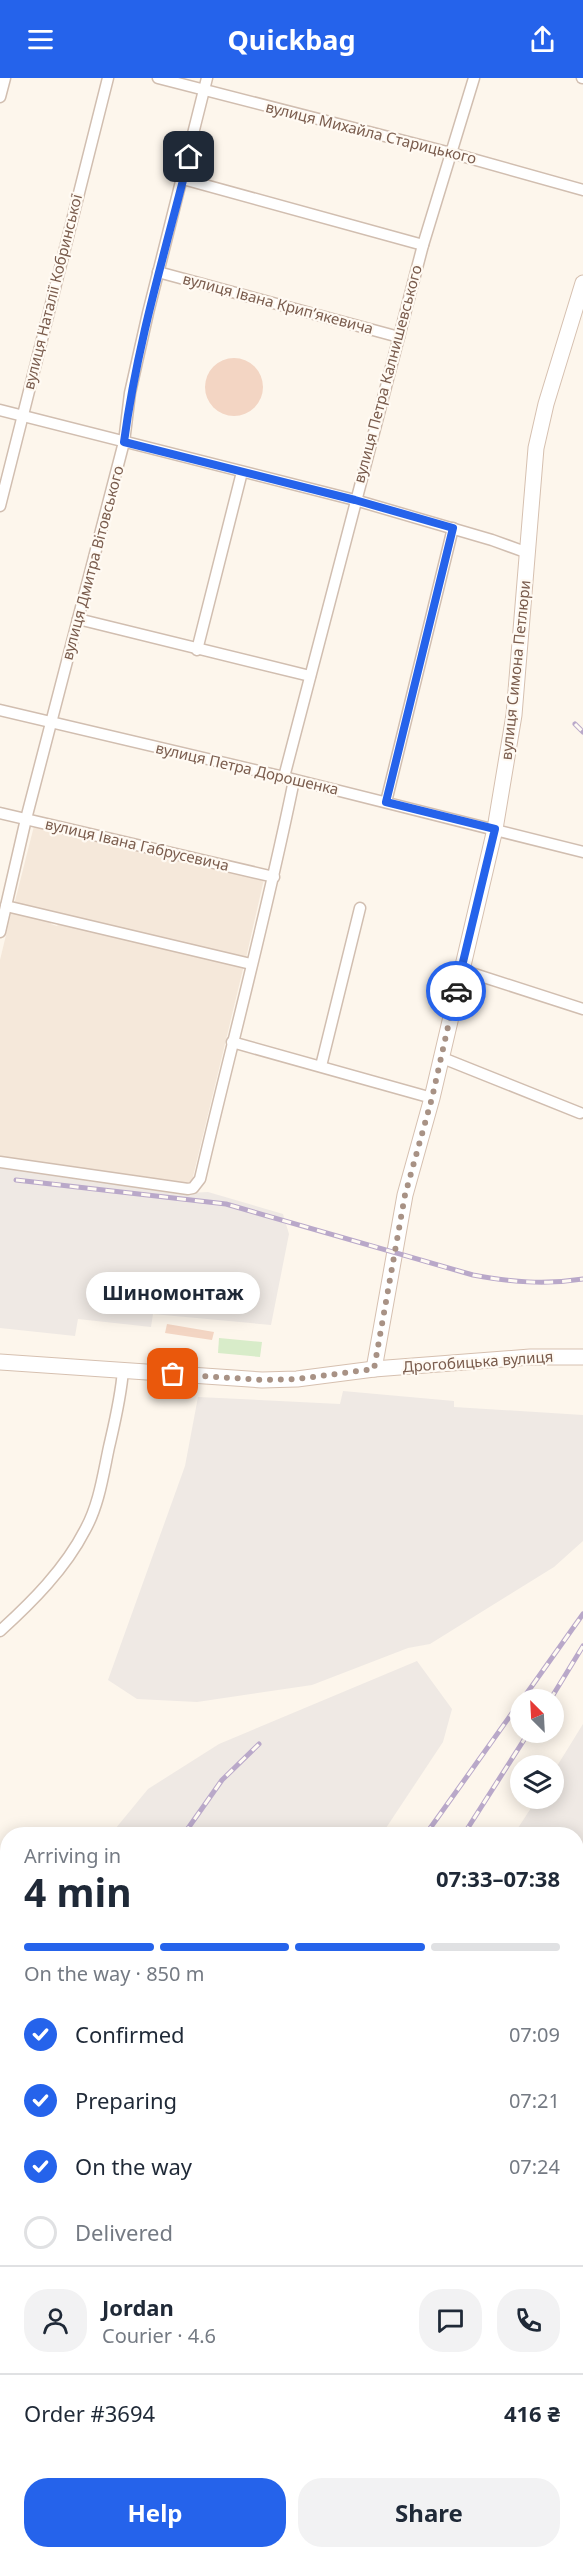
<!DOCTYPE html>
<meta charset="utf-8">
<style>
:root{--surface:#fff;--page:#f2f2f3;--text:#1f2937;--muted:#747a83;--line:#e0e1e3;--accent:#2563eb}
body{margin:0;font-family:"Noto Sans",sans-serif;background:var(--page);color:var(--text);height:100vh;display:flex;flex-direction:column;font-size:22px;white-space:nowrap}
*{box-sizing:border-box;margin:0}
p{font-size:20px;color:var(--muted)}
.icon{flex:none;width:33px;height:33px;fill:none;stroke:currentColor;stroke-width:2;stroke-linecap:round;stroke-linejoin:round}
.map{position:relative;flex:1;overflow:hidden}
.panel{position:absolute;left:0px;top:1749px;width:584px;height:732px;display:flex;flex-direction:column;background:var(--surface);border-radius:24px 24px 0 0;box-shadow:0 3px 15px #0003}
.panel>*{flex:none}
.needle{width:39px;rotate:336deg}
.buttons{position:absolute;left:510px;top:1611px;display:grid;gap:12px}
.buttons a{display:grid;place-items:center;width:54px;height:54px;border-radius:50%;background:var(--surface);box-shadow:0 3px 15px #0003;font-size:30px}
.pin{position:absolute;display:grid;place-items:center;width:51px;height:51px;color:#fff;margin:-26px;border-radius:12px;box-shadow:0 3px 9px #0006}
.courier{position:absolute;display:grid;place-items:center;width:60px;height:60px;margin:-30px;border:4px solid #2563eb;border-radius:50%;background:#fff;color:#222;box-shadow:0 2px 8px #0007}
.bubble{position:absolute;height:42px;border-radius:21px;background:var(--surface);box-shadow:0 3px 15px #0003;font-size:20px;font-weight:700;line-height:42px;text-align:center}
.overview em{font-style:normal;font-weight:700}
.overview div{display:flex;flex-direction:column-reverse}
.overview{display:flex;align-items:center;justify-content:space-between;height:102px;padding:0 24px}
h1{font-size:39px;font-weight:700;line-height:45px}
.bar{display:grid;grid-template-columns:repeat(4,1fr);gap:9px 6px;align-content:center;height:72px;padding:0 24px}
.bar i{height:8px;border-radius:4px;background:var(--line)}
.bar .on{background:var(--accent)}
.bar p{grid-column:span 4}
.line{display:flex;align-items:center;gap:15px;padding:0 24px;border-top:2px solid var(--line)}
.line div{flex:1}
.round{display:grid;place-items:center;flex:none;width:63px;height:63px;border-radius:24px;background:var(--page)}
ol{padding:0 24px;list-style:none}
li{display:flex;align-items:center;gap:18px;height:66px}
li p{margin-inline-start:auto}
li .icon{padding:6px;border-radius:50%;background:var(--accent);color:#fff;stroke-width:4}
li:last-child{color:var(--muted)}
li i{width:33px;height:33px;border:3px solid var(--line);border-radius:50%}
.cta{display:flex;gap:12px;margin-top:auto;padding:12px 24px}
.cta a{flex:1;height:69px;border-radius:24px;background:var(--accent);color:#fff;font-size:24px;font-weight:700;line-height:69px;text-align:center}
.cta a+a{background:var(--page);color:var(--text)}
header{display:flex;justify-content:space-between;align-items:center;height:78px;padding:0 24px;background:var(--accent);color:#fff;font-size:27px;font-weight:700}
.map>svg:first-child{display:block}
.residential{fill:#f5e8da}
.industrial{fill:#efe9e4}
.green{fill:#d8ecc9}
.building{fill:#f3d5c3}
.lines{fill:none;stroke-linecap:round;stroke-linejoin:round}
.minor-casing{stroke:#d1beb0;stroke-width:13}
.tertiary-casing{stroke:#d1beb0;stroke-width:14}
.secondary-casing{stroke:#d6c0b0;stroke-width:17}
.minor{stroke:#fff;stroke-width:10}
.tertiary{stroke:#fff;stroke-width:12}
.secondary{stroke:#fff;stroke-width:15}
.rail-casing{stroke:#b9a8c9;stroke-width:5}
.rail{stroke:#fffaf3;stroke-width:3;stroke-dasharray:9;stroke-linecap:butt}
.done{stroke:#a89285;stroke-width:6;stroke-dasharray:0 10.8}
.route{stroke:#2563eb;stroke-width:8}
.labels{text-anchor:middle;stroke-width:4.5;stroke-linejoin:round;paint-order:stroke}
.street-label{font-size:15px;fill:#7a5c4d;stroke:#fffaf3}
</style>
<header><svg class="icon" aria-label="menu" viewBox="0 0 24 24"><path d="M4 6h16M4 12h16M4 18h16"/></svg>Quickbag<svg class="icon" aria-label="share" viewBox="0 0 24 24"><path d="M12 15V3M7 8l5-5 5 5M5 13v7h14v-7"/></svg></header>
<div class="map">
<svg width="583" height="2481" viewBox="0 0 583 2481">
<rect width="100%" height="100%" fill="#fdf6ec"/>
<g class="residential">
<polygon points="34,748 264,801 246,880 14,827"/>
<polygon points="12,832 52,842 51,846 57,848 60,844 244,887 191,1107 0,1080 0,882"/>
<polygon points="576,1908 583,1912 583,2035 576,2062"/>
<polygon points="576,2195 583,2196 583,2374 576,2418"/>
<polygon points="576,2457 583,2457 583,2481 269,2481 272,2474 576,2474"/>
<polygon points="157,2474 253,2474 250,2481 152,2481"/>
</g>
<g class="industrial">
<polygon points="0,1087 188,1115 208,1114 283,1136 289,1156 271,1247 153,1236 151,1249 78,1241 75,1258 0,1250"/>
<polygon points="343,1313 454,1323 454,1329 583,1337 583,1463 554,1489 430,1566 408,1570 312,1607 197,1624 137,1621 108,1602 185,1388 198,1319 340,1326"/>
<polygon points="417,1583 452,1631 443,1664 382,1756 111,1756 148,1711 219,1666"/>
<polygon points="583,1646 583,1804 576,1812 576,1756 514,1756 537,1721 554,1720 554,1693"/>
<polygon points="583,2374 583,2457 576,2457 576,2418"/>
</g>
<polygon class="green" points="219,1260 262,1264 260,1279 218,1275"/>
<g class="building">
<circle cx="234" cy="309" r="29"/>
<polygon points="167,1246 214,1254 212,1262 165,1255"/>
</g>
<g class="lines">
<g class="minor-casing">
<g id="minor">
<polyline points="158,0 451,75 583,112"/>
<polyline points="582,0 583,0"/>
<polyline points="0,19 5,0"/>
<polyline points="183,101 423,167"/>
<polyline points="158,194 399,259"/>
<polyline points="0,332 355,422 492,462 528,475"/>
<polyline points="0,428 108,0"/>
<polyline points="78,541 310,598"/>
<polyline points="197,572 242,394"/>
<polyline points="0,632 284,699 583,774"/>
<polyline points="284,699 423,167 474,0"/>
<polyline points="386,724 453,450"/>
<polyline points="0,735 274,799"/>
<polyline points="6,828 251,886"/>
<polyline points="0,854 26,741 124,364 130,315 148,235 207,0"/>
<polyline points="462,892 583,931"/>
<polyline points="232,964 432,1020"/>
<polyline points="440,979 580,1035"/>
<polyline points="321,988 360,830"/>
<path d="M0,1084L188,1111L193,1110L200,1101C231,968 267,836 294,702"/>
<path d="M0,1553C32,1524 65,1491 85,1452C99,1427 103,1397 109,1369C115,1343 121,1319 123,1292"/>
<polyline points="576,2336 583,2337"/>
<polyline points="559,2474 575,2481"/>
</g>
</g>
<g class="tertiary-casing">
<g id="tertiary">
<polyline points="576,1838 583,1829"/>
<polyline points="258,2481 261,2474"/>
</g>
</g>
<g class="secondary-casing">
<g id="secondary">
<polyline points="0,1284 262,1302 297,1301 374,1291 530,1279 583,1279"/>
<polyline points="374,1291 405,1117 432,1020 495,751 514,637 536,370 546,326 583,205"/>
</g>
</g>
<use href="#minor" class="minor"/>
<use href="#tertiary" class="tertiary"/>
<use href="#secondary" class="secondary"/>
<g class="rail-casing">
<g id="rail">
<polyline points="575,646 583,654"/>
<path d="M16,1102L226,1126L473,1197C511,1204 545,1207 583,1201"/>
<polyline points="522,1622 583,1536"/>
<polyline points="550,1622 583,1568"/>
<polyline points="184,1756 222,1702 259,1666"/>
<polyline points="426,1756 520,1624"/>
<polyline points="464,1756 529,1654"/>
<polyline points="0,2419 8,2408"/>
<polyline points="0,2478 8,2467"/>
</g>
</g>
<use href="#rail" class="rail"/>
</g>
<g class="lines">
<polyline class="done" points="173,1296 262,1302 297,1301 374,1291 405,1117 432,1020 456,913"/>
<path class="route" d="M189,79C165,174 137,266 124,364L355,422L453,450L386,724L495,751L456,913"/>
</g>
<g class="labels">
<g class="street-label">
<text transform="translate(371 55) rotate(14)" y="5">вулиця Михайла Старицького</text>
<text transform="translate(53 214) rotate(-76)" y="5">вулиця Наталії Кобринської</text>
<text transform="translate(278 226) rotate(15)" y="5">вулиця Івана Крипʼякевича</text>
<text transform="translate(388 296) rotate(-75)" y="5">вулиця Петра Калнишевського</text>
<text transform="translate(93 485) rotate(-75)" y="5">вулиця Дмитра Вітовського</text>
<text transform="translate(516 592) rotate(-84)" y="5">вулиця Симона Петлюри</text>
<text transform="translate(247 691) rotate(13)" y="5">вулиця Петра Дорошенка</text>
<text transform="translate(137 767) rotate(13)" y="5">вулиця Івана Габрусевича</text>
<text transform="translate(478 1284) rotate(-4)" y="5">Дрогобицька вулиця</text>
</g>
</g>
</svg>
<div class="buttons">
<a><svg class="needle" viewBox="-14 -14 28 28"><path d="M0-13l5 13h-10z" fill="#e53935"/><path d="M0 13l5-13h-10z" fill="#747a83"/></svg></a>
<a><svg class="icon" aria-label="layers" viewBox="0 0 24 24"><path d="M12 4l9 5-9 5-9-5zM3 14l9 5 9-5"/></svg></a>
</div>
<div class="pin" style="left:173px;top:1296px;background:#ea580c"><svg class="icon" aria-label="bag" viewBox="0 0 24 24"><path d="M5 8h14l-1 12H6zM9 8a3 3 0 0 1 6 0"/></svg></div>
<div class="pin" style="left:189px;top:79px;background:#1f2937"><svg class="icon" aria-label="home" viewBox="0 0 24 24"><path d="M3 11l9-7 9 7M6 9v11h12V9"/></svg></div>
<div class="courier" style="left:456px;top:913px"><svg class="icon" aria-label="car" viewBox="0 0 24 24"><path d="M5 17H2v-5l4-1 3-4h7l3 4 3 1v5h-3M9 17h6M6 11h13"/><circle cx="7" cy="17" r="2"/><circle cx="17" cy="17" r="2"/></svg></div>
<div class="bubble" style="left:86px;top:1194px;width:174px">Шиномонтаж</div>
<section class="panel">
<div class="overview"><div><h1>4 min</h1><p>Arriving in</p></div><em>07:33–07:38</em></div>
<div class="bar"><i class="on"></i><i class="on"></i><i class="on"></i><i></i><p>On the way · 850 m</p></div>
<ol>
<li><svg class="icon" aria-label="check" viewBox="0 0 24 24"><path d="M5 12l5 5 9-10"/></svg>Confirmed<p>07:09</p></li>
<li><svg class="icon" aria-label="check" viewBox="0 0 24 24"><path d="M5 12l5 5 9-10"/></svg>Preparing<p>07:21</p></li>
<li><svg class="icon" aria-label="check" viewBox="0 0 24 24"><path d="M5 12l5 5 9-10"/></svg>On the way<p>07:24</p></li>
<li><i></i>Delivered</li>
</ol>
<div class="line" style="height:108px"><a class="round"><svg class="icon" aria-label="person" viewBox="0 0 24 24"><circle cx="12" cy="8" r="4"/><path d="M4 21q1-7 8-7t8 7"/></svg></a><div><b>Jordan</b><p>Courier · 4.6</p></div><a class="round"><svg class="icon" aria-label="chat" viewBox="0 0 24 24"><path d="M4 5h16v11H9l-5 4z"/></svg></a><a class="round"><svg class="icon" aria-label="phone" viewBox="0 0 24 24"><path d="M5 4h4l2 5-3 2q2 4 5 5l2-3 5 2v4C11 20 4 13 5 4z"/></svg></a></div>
<div class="line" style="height:78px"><div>Order #3694</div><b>416 ₴</b></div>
<div class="cta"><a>Help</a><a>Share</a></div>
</section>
</div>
